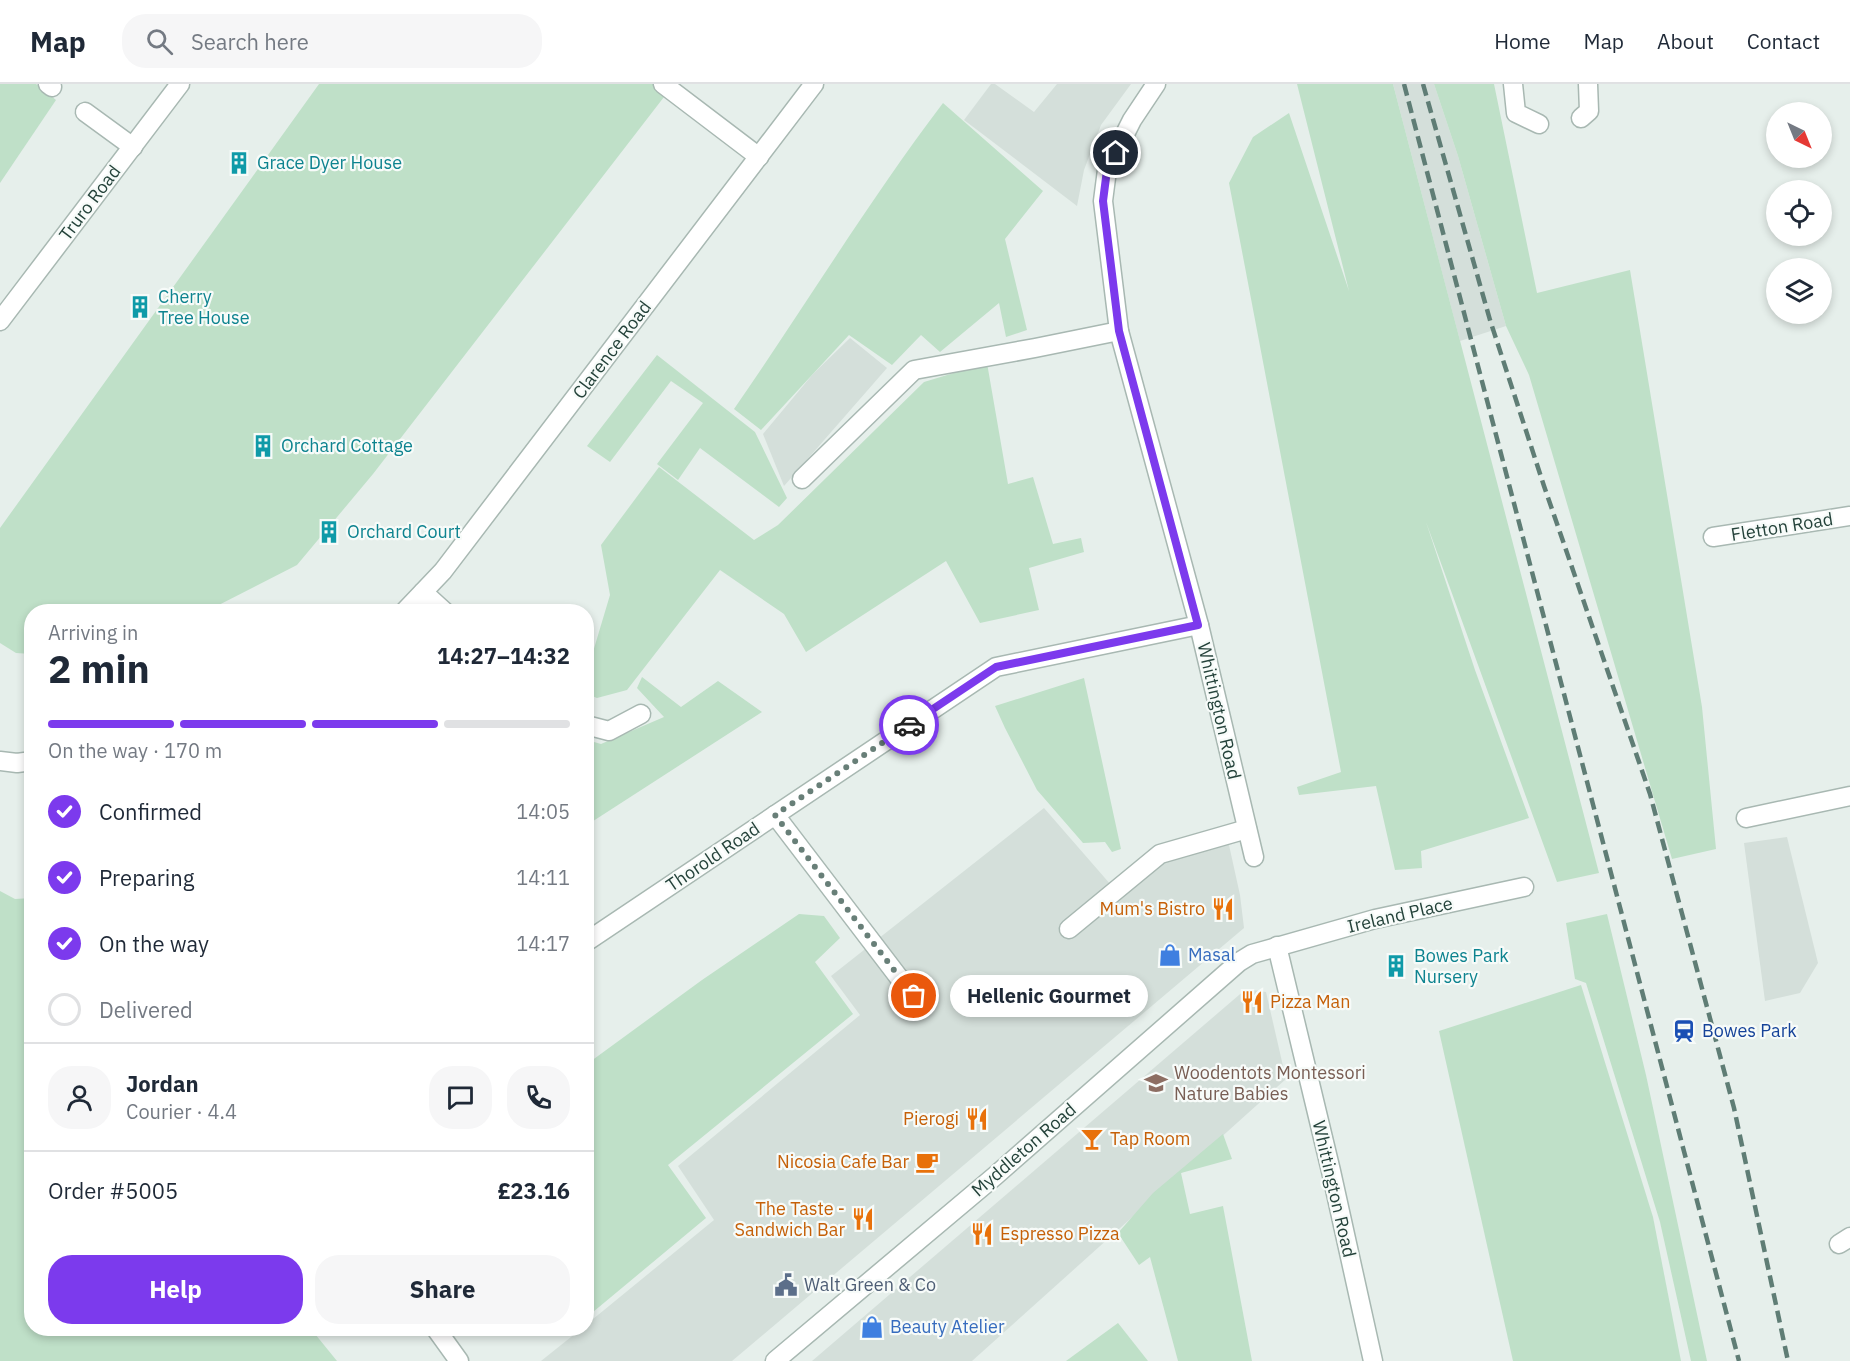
<!DOCTYPE html>
<meta charset="utf-8">
<style>
:root{--surface:#fff;--page:#f6f6f7;--text:#1f2937;--muted:#747a83;--line:#e0e1e3;--accent:#7c3aed}
body{margin:0;font-family:"IBM Plex Sans",sans-serif;background:var(--page);color:var(--text);height:100vh;display:flex;flex-direction:column;font-size:22px;white-space:nowrap}
*{box-sizing:border-box;margin:0}
p{font-size:20px;color:var(--muted)}
.icon{flex:none;width:33px;height:33px;fill:none;stroke:currentColor;stroke-width:2;stroke-linecap:round;stroke-linejoin:round}
.map{position:relative;flex:1;overflow:hidden}
.panel{position:absolute;left:24px;top:520px;width:570px;height:732px;display:flex;flex-direction:column;background:var(--surface);border-radius:24px;box-shadow:0 3px 9px #0003}
.panel>*{flex:none}
.needle{width:39px;rotate:137deg}
.buttons{position:absolute;left:1766px;top:18px;display:grid;gap:12px}
.buttons a{display:grid;place-items:center;width:66px;height:66px;border-radius:50%;background:var(--surface);box-shadow:0 3px 9px #0003;font-size:30px}
.pin{position:absolute;display:grid;place-items:center;width:51px;height:51px;color:#fff;margin:-26px;border:3px solid #fff;border-radius:50%;box-shadow:0 2px 6px #0007}
.courier{position:absolute;display:grid;place-items:center;width:60px;height:60px;margin:-30px;border:4px solid #7c3aed;border-radius:50%;background:#fff;color:#222;box-shadow:0 2px 8px #0007}
.bubble{position:absolute;height:42px;border-radius:21px;background:var(--surface);box-shadow:0 3px 9px #0003;font-size:20px;font-weight:700;line-height:42px;text-align:center}
.headline em{font-style:normal;font-weight:700}
.headline div{display:flex;flex-direction:column-reverse}
.headline{display:flex;align-items:center;justify-content:space-between;height:102px;padding:0 24px}
h1{font-size:39px;font-weight:700;line-height:45px}
.bar{display:grid;grid-template-columns:repeat(4,1fr);gap:9px 6px;align-content:center;height:72px;padding:0 24px}
.bar i{height:8px;border-radius:4px;background:var(--line)}
.bar .current{background:var(--accent)}
.bar p{grid-column:span 4}
.line{display:flex;align-items:center;gap:15px;padding:0 24px;border-top:2px solid var(--line)}
.line div{flex:1}
.round{display:grid;place-items:center;flex:none;width:63px;height:63px;border-radius:24px;background:var(--page)}
ol{padding:0 24px;list-style:none}
li{display:flex;align-items:center;gap:18px;height:66px}
li p{margin-inline-start:auto}
li .icon{padding:6px;border-radius:50%;background:var(--accent);color:#fff;stroke-width:4}
li:last-child{color:var(--muted)}
li i{width:33px;height:33px;border:3px solid var(--line);border-radius:50%}
.primary-button{display:flex;gap:12px;margin-top:auto;padding:12px 24px}
.primary-button a{flex:1;height:69px;border-radius:24px;background:var(--accent);color:#fff;font-size:24px;font-weight:700;line-height:69px;text-align:center}
.primary-button a+a{background:var(--page);color:var(--text)}
header{display:flex;align-items:center;gap:36px;box-sizing:border-box;height:84px;padding:0 30px;background:var(--surface);border-bottom:2px solid var(--line)}
header strong{font-size:28px}
nav{display:flex;gap:33px;margin-inline-start:auto;font-size:21px}
.search{width:420px;height:54px;background:var(--page);display:flex;align-items:center;gap:15px;box-sizing:border-box;padding:0 21px;border-radius:24px;color:var(--muted);font-size:22px}
.map>svg:first-child{display:block}
.built{fill:#d4dfda}
.green{fill:#bfe0c8}
.lines{fill:none;stroke-linecap:round;stroke-linejoin:round}
.service-casing{stroke:#a8b8b2;stroke-width:21}
.minor-casing{stroke:#a8b8b2;stroke-width:21}
.service{stroke:#fff;stroke-width:18}
.minor{stroke:#fff;stroke-width:18}
.rail{stroke:#5f7d75;stroke-width:4.5;stroke-dasharray:12 6;stroke-linecap:butt}
.done{stroke:#687f78;stroke-width:6;stroke-dasharray:0 10.8}
.route{stroke:#7c3aed;stroke-width:8}
.labels{text-anchor:middle;stroke-width:4.5;stroke-linejoin:round;paint-order:stroke}
.culture-label{font-size:18px;fill:#0d838f;stroke:#f7fbf9;text-anchor:start}
.street-label{font-size:18px;fill:#24423a;stroke:#f7fbf9}
.food-label{font-size:18px;fill:#c56008;stroke:#f7fbf9;text-anchor:end}
.shop-label{font-size:18px;fill:#366cbe;stroke:#f7fbf9;text-anchor:start}
.transit-label{font-size:18px;fill:#164399;stroke:#f7fbf9;text-anchor:start}
.education-label{font-size:18px;fill:#785e54;stroke:#f7fbf9;text-anchor:start}
.service-label{font-size:18px;fill:#4e5e75;stroke:#f7fbf9;text-anchor:start}
</style>
<header>
<strong>Map</strong>
<div class="search"><svg class="icon" aria-label="search" viewBox="0 0 24 24"><circle cx="10" cy="10" r="6"/><path d="M15 15l6 6"/></svg>Search here</div>
<nav><a>Home</a><a>Map</a><a>About</a><a>Contact</a></nav>
</header>
<div class="map">
<svg width="1850" height="1277" viewBox="0 0 1850 1277">
<rect width="100%" height="100%" fill="#e6efeb"/>
<g class="built">
<polygon points="991,0 995,0 1034,28 1057,0 1131,0 1101,41 1084,86 1077,122 964,36"/>
<polygon points="1393,0 1434,0 1458,72 1506,242 1460,257"/>
<polygon points="850,254 887,284 784,402 763,350 813,290"/>
<polygon points="1044,724 1111,801 1212,752 1229,761 1240,811 1244,844 732,1277 541,1277 581,1245 586,1245 587,1240 714,1136 678,1082 860,931 831,892"/>
<polygon points="1787,753 1818,879 1800,909 1765,917 1744,759"/>
<polygon points="1246,905 1266,908 1286,995 972,1277 812,1277"/>
</g>
<g class="green">
<polygon points="0,0 36,0 56,16 0,99"/>
<polygon points="319,0 674,0 373,390 297,481 205,528 32,528 31,570 16,569 0,559 0,444"/>
<polygon points="1297,0 1393,0 1599,789 1557,798 1426,438 1475,586 1529,734 1421,767 1422,784 1395,786 1376,702 1299,711 1297,703 1341,688 1229,99 1253,53 1289,29 1349,207"/>
<polygon points="1434,0 1494,0 1537,209 1630,186 1702,623 1716,765 1672,775 1529,291 1506,242 1458,72"/>
<path d="M943,19L1043,107L1005,155L1027,246L1006,253L999,219L940,268L921,251L892,281L849,251L761,346L734,325C804,224 868,118 943,19Z"/>
<polygon points="657,271 755,348 787,414 779,423 700,364 678,396 657,380 703,319 671,297 610,378 587,362"/>
<polygon points="987,279 1008,400 1033,393 1053,460 1081,454 1084,468 1029,484 1039,526 980,539 946,477 806,568 784,530 720,486 627,606 597,614 587,610 587,588 610,511 601,461 659,383 754,456 778,441 924,298"/>
<polygon points="642,593 681,623 718,597 762,628 587,741 587,656 601,660 664,633 637,604"/>
<polygon points="1084,594 1121,765 1112,768 1105,758 1083,759 1037,706 1005,644 995,622"/>
<polygon points="0,807 15,815 31,814 32,1245 311,1245 337,1277 0,1277"/>
<polygon points="799,830 824,832 840,854 815,878 853,930 668,1081 706,1134 587,1233 587,980 702,896"/>
<polygon points="1607,830 1646,991 1707,1277 1691,1277 1660,1138 1586,899 1575,895 1566,839"/>
<polygon points="1581,901 1653,1133 1681,1277 1513,1277 1439,947"/>
<polygon points="1223,1050 1232,1075 1181,1089 1190,1130 1223,1122 1252,1277 1178,1277 1150,1173 1139,1181 1118,1149 1153,1109"/>
<polygon points="1118,1239 1148,1277 1066,1277"/>
</g>
<g class="lines">
<g class="service-casing">
<g id="service">
<polyline points="48,0 52,3"/>
<polyline points="663,0 759,73"/>
<polyline points="1513,0 1516,29 1539,40"/>
<polyline points="85,28 133,63"/>
<polyline points="1581,34 1589,27 1588,0"/>
<polyline points="802,395 914,286 1035,264 1119,247"/>
<polyline points="423,508 445,528"/>
<polyline points="586,641 609,647 641,630"/>
<polyline points="775,731 913,912"/>
</g>
</g>
<g class="minor-casing">
<g id="minor">
<polyline points="1156,0 1132,36 1107,86 1103,117 1119,247 1199,541 1254,773"/>
<polyline points="0,237 180,0"/>
<polyline points="1713,453 1850,432"/>
<polyline points="404,528 443,487 814,0"/>
<polyline points="0,677 17,679 32,677"/>
<polyline points="1746,734 1850,712"/>
<polyline points="1069,845 1160,770 1247,745"/>
<polyline points="586,858 996,583 1199,541"/>
<polyline points="1277,862 1331,1087 1373,1277"/>
<polyline points="1839,1160 1850,1153"/>
<polyline points="436,1245 459,1277"/>
<polyline points="775,1277 995,1092 1239,878 1252,870 1375,835 1524,803"/>
</g>
</g>
<use href="#service" class="service"/>
<use href="#minor" class="minor"/>
<g class="rail">
<polyline points="1404,0 1739,1277"/>
<polyline points="1423,0 1490,236 1544,402 1650,710 1734,1024 1788,1277"/>
</g>
</g>
<g class="lines">
<polyline class="done" points="909,641 775,731 914,912"/>
<polyline class="route" points="909,641 996,583 1198,541 1119,247 1103,117 1107,86 1116,69"/>
</g>
<defs>
<g id="building-bare" transform="scale(1.8)"><path d="M-4-6H4V6H1V3H-1V6H-4ZM-2.5-4.3h1.7v1.8h-1.7ZM.8-4.3h1.7v1.8H.8ZM-2.5-1h1.7V.8h-1.7ZM.8-1h1.7V.8H.8Z" fill="#0f9aa8" stroke="#f7fbf9" stroke-width="2.5" paint-order="stroke"/></g>
<g id="restaurant-bare" transform="scale(1.8)"><path d="M-5-6h1v4h1v-4h1v4h1v-4h1v5L-1.5 .5V6h-2V.5L-5-1ZM5-6V6H3V1.5H1.5Q1.5-4 5-6Z" fill="#e8710a" stroke="#f7fbf9" stroke-width="2.5" paint-order="stroke"/></g>
<g id="shop-bare" transform="scale(1.8)"><path d="M-5-2.5h2.3a2.7 3.5 0 0 1 5.4 0H5L5.5 6h-11ZM-1.5-2.5h3a1.5 2.3 0 0 0-3 0Z" fill="#3f7fe0" stroke="#f7fbf9" stroke-width="2.5" paint-order="stroke"/></g>
<g id="station-bare" transform="scale(1.8)"><path d="M-3-6H3Q5-6 5-4V2Q5 4 3 4L4.5 6H3L1.5 4h-3L-3 6H-4.5L-3 4Q-5 4-5 2V-4Q-5-6-3-6ZM-3.5-4v3h7v-3ZM-3.5 1v1.5H-2V1ZM2 1v1.5H3.5V1Z" fill="#1a4fb4" stroke="#f7fbf9" stroke-width="2.5" paint-order="stroke"/></g>
<g id="school-bare" transform="scale(1.8)"><path d="M0-5L7-2L0 1L-7-2ZM-4 1L0 2.5L4 1V4Q0 6-4 4Z" fill="#8d6e63" stroke="#f7fbf9" stroke-width="2.5" paint-order="stroke"/></g>
<g id="bar-bare" transform="scale(1.8)"><path d="M-6-5H6L.8 .8V4.5H3.5V6h-7V4.5H-.8V.8Z" fill="#e8710a" stroke="#f7fbf9" stroke-width="2.5" paint-order="stroke"/></g>
<g id="cafe-bare" transform="scale(1.8)"><path d="M-5.5-4.5H6V0H3Q3 3.5 0 3.5H-2.5Q-5.5 3.5-5.5 0ZM3-3.2v2h1.7v-2ZM-6 4.5H4V6H-6Z" fill="#e8710a" stroke="#f7fbf9" stroke-width="2.5" paint-order="stroke"/></g>
<g id="civic-bare" transform="scale(1.8)"><path d="M-.6-6.5H3V-4.5H.6V-3L4-1V1h2V6H-6V1h2V-1L-.6-3ZM-1.2 2.5V6h2.4V2.5Z" fill="#5c6f8a" stroke="#f7fbf9" stroke-width="2.5" paint-order="stroke"/></g>
</defs>
<g fill-rule="evenodd">
<use href="#building-bare" x="239" y="79"/>
<use href="#building-bare" x="140" y="223"/>
<use href="#building-bare" x="263" y="362"/>
<use href="#building-bare" x="329" y="448"/>
<use href="#restaurant-bare" x="1223" y="825"/>
<use href="#shop-bare" x="1170" y="871"/>
<use href="#building-bare" x="1396" y="882"/>
<use href="#restaurant-bare" x="1252" y="918"/>
<use href="#station-bare" x="1684" y="947"/>
<use href="#school-bare" x="1156" y="999"/>
<use href="#restaurant-bare" x="977" y="1035"/>
<use href="#bar-bare" x="1092" y="1055"/>
<use href="#cafe-bare" x="927" y="1078"/>
<use href="#restaurant-bare" x="863" y="1135"/>
<use href="#restaurant-bare" x="982" y="1150"/>
<use href="#civic-bare" x="786" y="1201"/>
<use href="#shop-bare" x="872" y="1243"/>
</g>
<g class="labels">
<g class="culture-label">
<text x="257" y="85">Grace Dyer House</text>
<text x="158" y="219">Cherry<tspan x="158" dy="21">Tree House</tspan></text>
<text x="281" y="368">Orchard Cottage</text>
<text x="347" y="454">Orchard Court</text>
<text x="1414" y="878">Bowes Park<tspan x="1414" dy="21">Nursery</tspan></text>
</g>
<g class="street-label">
<text transform="translate(90 119) rotate(-53)" y="6">Truro Road</text>
<text transform="translate(612 266) rotate(-53)" y="6">Clarence Road</text>
<text transform="translate(1782 443) rotate(-9)" y="6">Fletton Road</text>
<text transform="translate(1219 627) rotate(77)" y="6">Whittington Road</text>
<text transform="translate(713 773) rotate(-34)" y="6">Thorold Road</text>
<text transform="translate(1400 831) rotate(-13)" y="6">Ireland Place</text>
<text transform="translate(1024 1066) rotate(-41)" y="6">Myddleton Road</text>
<text transform="translate(1334 1105) rotate(77)" y="6">Whittington Road</text>
</g>
<g class="food-label">
<text x="1205" y="831">Mum's Bistro</text>
<text x="1270" y="924" text-anchor="start">Pizza Man</text>
<text x="959" y="1041">Pierogi</text>
<text x="1110" y="1061" text-anchor="start">Tap Room</text>
<text x="909" y="1084">Nicosia Cafe Bar</text>
<text x="845" y="1131">The Taste -<tspan x="845" dy="21">Sandwich Bar</tspan></text>
<text x="1000" y="1156" text-anchor="start">Espresso Pizza</text>
</g>
<g class="shop-label">
<text x="1188" y="877">Masal</text>
<text x="890" y="1249">Beauty Atelier</text>
</g>
<g class="transit-label">
<text x="1702" y="953">Bowes Park</text>
</g>
<g class="education-label">
<text x="1174" y="995">Woodentots Montessori<tspan x="1174" dy="21">Nature Babies</tspan></text>
</g>
<g class="service-label">
<text x="804" y="1207">Walt Green &amp; Co</text>
</g>
</g>
</svg>
<div class="buttons">
<a><svg class="needle" viewBox="-14 -14 28 28"><path d="M0-13l5 13h-10z" fill="#e53935"/><path d="M0 13l5-13h-10z" fill="#747a83"/></svg></a>
<a><svg class="icon" aria-label="locate" viewBox="0 0 24 24"><circle cx="12" cy="12" r="6"/><path d="M12 2v4M12 18v4M2 12h4M18 12h4"/></svg></a>
<a><svg class="icon" aria-label="layers" viewBox="0 0 24 24"><path d="M12 4l9 5-9 5-9-5zM3 14l9 5 9-5"/></svg></a>
</div>
<div class="pin" style="left:914px;top:912px;background:#ea580c"><svg class="icon" aria-label="bag" viewBox="0 0 24 24"><path d="M5 8h14l-1 12H6zM9 8a3 3 0 0 1 6 0"/></svg></div>
<div class="pin" style="left:1116px;top:69px;background:#1f2937"><svg class="icon" aria-label="home" viewBox="0 0 24 24"><path d="M3 11l9-7 9 7M6 9v11h12V9"/></svg></div>
<div class="courier" style="left:909px;top:641px"><svg class="icon" aria-label="car" viewBox="0 0 24 24"><path d="M5 17H2v-5l4-1 3-4h7l3 4 3 1v5h-3M9 17h6M6 11h13"/><circle cx="7" cy="17" r="2"/><circle cx="17" cy="17" r="2"/></svg></div>
<div class="bubble" style="left:950px;top:891px;width:198px">Hellenic Gourmet</div>
<section class="panel">
<div class="headline"><div><h1>2 min</h1><p>Arriving in</p></div><em>14:27–14:32</em></div>
<div class="bar"><i class="current"></i><i class="current"></i><i class="current"></i><i></i><p>On the way · 170 m</p></div>
<ol>
<li><svg class="icon" aria-label="check" viewBox="0 0 24 24"><path d="M5 12l5 5 9-10"/></svg>Confirmed<p>14:05</p></li>
<li><svg class="icon" aria-label="check" viewBox="0 0 24 24"><path d="M5 12l5 5 9-10"/></svg>Preparing<p>14:11</p></li>
<li><svg class="icon" aria-label="check" viewBox="0 0 24 24"><path d="M5 12l5 5 9-10"/></svg>On the way<p>14:17</p></li>
<li><i></i>Delivered</li>
</ol>
<div class="line" style="height:108px"><a class="round"><svg class="icon" aria-label="person" viewBox="0 0 24 24"><circle cx="12" cy="8" r="4"/><path d="M4 21q1-7 8-7t8 7"/></svg></a><div><b>Jordan</b><p>Courier · 4.4</p></div><a class="round"><svg class="icon" aria-label="chat" viewBox="0 0 24 24"><path d="M4 5h16v11H9l-5 4z"/></svg></a><a class="round"><svg class="icon" aria-label="phone" viewBox="0 0 24 24"><path d="M5 4h4l2 5-3 2q2 4 5 5l2-3 5 2v4C11 20 4 13 5 4z"/></svg></a></div>
<div class="line" style="height:78px"><div>Order #5005</div><b>£23.16</b></div>
<div class="primary-button"><a>Help</a><a>Share</a></div>
</section>
</div>
